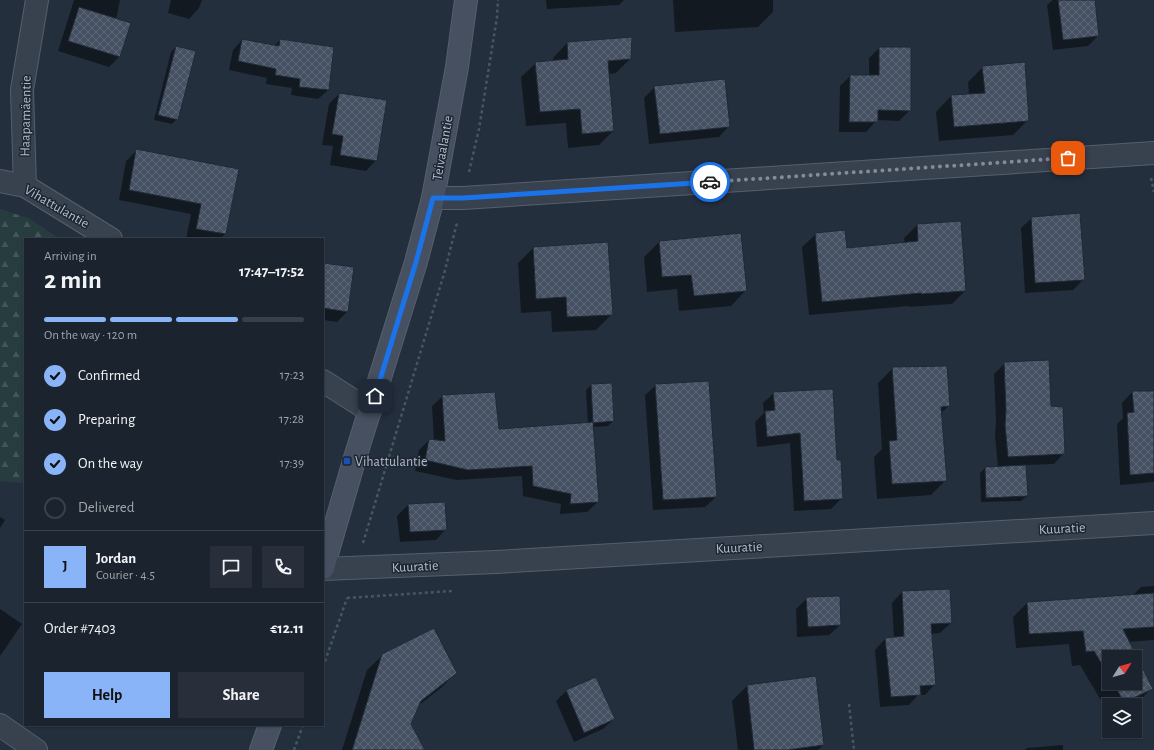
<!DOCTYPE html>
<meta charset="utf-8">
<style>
:root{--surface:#1b232e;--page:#282f3a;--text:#f1f3f6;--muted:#a0a4aa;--line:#39404a;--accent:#8ab4f8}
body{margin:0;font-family:"Alegreya Sans",sans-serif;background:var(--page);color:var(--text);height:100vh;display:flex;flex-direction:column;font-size:15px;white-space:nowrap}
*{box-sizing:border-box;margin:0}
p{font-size:13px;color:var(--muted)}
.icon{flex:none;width:22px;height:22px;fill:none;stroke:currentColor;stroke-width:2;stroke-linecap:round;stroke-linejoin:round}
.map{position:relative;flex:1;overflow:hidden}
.side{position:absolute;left:24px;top:238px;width:300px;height:488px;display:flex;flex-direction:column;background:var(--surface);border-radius:0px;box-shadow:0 1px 3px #0004,0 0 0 1px var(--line)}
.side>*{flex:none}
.needle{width:26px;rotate:53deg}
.tools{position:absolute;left:1102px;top:650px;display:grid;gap:8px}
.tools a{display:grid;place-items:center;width:40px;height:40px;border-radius:0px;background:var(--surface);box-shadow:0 1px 3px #0004,0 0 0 1px var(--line);font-size:20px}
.pin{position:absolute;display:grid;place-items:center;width:34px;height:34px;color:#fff;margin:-17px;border-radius:8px;box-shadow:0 2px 6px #0006}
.courier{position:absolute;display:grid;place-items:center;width:40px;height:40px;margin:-20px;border:3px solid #1a73e8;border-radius:50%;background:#fff;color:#222;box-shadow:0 1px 5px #0007}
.overview em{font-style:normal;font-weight:700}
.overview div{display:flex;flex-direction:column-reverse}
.overview{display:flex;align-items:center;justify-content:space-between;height:68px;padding:0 20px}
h1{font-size:26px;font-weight:700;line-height:30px}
.bar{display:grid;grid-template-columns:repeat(4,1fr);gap:6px 4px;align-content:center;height:48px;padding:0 20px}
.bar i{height:5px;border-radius:3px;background:var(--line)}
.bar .current{background:var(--accent)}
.bar p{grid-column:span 4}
.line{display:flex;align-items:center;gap:10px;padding:0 20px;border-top:1px solid var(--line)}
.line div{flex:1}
.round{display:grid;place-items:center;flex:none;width:42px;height:42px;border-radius:0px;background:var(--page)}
ol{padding:0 20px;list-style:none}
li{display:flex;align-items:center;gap:12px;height:44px}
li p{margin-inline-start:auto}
li .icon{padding:4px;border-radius:50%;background:var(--accent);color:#111;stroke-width:4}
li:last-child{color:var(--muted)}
li i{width:22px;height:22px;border:2px solid var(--line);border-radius:50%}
.button{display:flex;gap:8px;margin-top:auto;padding:8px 20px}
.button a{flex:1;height:46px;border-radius:0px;background:var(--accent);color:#111;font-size:16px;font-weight:700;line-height:46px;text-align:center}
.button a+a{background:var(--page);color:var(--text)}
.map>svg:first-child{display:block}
.forest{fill:url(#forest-firs)}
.shadow{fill:#0007;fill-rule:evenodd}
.building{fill:url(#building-cross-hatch);stroke:#1f2835}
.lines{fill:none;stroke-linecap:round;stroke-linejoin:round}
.street-casing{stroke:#565f6c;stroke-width:24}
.secondary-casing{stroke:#565f6c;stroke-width:24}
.path{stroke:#44595c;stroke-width:2.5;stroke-dasharray:3 3;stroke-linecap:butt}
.street{stroke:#38414e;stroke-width:22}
.secondary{stroke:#465061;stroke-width:22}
.done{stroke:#828b98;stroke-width:4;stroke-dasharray:0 7.2}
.route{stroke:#1a73e8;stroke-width:5}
.transit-dot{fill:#1a4fb4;stroke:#1d2633;stroke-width:1.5}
.labels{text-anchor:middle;stroke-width:3;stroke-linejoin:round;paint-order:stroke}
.street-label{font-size:14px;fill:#b4bcc9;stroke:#1d2633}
.poi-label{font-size:14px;fill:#b4bcc9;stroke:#1d2633;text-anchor:start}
</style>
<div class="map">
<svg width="1154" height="750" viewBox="0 0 1154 750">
<defs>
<pattern id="forest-firs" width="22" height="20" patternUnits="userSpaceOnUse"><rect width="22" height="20" fill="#263c3f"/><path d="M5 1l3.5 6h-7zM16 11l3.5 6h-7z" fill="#435659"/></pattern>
<pattern id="building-cross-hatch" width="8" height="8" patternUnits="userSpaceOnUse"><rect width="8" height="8" fill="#455162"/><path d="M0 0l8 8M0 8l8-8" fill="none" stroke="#5d6877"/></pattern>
</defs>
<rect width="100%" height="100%" fill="#242f3e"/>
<polygon class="forest" points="0,209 28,218 60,239 25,239 25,483 0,481"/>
<g class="shadow">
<polygon points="74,0 120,0 116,20 119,57 109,67 58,51"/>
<polygon points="171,0 202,0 199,8 189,19 168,13"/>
<polygon points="546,0 624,0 619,5 547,9"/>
<polygon points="673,0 773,0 773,12 758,27 675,32"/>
<polygon points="1053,0 1094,0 1098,36 1088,46 1053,50 1047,5"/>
<polygon points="242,40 274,46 280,40 328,90 318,99 291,95 292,88 266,84 267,78 229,70 233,50"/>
<polygon points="567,43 630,59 616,73 608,74 613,131 599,145 568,148 566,123 526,126 521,77 536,63 553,61 553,58"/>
<polygon points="176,47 177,119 172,124 154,120 171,52"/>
<polygon points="879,48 910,110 899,121 877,120 866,132 839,132 840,86 850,76 869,76 869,58"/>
<polygon points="983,67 1028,120 1013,135 939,141 936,112 951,96 969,95 968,82"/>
<polygon points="655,87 729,126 719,137 649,144 644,98"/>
<polygon points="339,94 376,160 366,171 330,165 333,146 322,145 329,104"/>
<polygon points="137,150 237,169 225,234 220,239 186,239 191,214 119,200 126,161"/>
<polygon points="1032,218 1084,279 1073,290 1025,293 1021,228"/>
<polygon points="917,225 965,291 952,304 909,307 909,306 809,315 802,247 816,234 846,249 905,244 904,238"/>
<polygon points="741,234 746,290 731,306 679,311 677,289 647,292 644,257 659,242"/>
<polygon points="533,248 612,314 596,330 552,332 551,311 521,313 518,263"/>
<polygon points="323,264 347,312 337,322 323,320"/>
<polygon points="1005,363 1064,453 1054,464 1025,465 1027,496 1021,501 981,502 980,473 985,468 998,468 995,436 996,421 994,374"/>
<polygon points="893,368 949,406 940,414 946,480 931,495 877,499 874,457 882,449 878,383"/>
<polygon points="591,385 613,421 608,426 592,427 598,502 587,512 560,514 561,504 523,496 522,476 457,480 415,471 419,450 429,440 434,441 432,406 443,396 498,430 588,424 586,390"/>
<polygon points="656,385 716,497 705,507 653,510 645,395"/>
<polygon points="1132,392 1154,392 1154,482 1120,485 1117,424 1123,418 1122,403"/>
<polygon points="774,393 837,461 842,498 831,509 794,511 790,443 757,447 755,422 764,413 763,403"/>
<polygon points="444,503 446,529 436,540 400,542 397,516 408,505"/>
<polygon points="0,517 5,520 0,528"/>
<path d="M1154,586V640L1128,642L1151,689L1137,703L1134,705H1109V714L1080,665L1072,666L1069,644L1016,648L1013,617L1027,603L1132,596L1141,587ZM1109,657H1135V683H1109Z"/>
<polygon points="902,592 951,623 940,633 930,634 935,684 925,695 918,695 909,705 880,707 875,650 885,639 894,638 892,603"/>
<polygon points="807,598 840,625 829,635 797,637 796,609"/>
<polygon points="0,609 22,624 0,656"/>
<polygon points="383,655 456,673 441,688 418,706 410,724 420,750 342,750 367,670"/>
<polygon points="815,677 823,745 818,750 738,750 732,701 747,686"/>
<polygon points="596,678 614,719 603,729 574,742 556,701 566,691"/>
<polygon points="1063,745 1063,750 1025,750 1027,748"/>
</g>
<g class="building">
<polygon points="1058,0 1095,0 1099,36 1063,40"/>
<polygon points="79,7 131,23 120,57 68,41"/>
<polygon points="632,37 631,59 608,61 614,131 582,134 580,109 540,112 535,62 568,59 567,42"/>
<polygon points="242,39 279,46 280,39 334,47 329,90 299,87 300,79 275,75 276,69 238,61"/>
<polygon points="176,46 196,51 178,120 158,115"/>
<polygon points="879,47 911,47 911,111 878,110 878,122 849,122 850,75 879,75"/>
<polygon points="1025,62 1029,121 954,127 951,95 985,93 982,66"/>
<polygon points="725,79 730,127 660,134 654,86"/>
<polygon points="339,93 387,100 377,161 340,155 343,136 332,134"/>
<polygon points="136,149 239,169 226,234 196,229 201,204 129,190"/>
<polygon points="1080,213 1085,280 1035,283 1031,217"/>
<polygon points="961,221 966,291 921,294 921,293 822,302 815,233 845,230 847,248 918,241 917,224"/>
<polygon points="741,233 747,291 694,296 691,275 662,277 659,241"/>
<polygon points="608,242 613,315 567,317 566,297 536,299 533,247"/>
<polygon points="323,263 354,267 348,312 323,308"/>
<polygon points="1049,360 1051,406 1063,407 1065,454 1008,457 1005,425 1006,410 1004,362"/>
<polygon points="947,366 950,406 941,407 947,481 892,484 889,441 897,440 892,367"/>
<polygon points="709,381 717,497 663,500 655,384"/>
<polygon points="612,383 614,421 593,423 591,384"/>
<polygon points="833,389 837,460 841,460 843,499 804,501 800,433 767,437 765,411 775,410 773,392"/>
<polygon points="1132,391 1154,391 1154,473 1130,475 1127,413 1134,412"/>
<polygon points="495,392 499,429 593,422 599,502 570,504 571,494 533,486 532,466 468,470 425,460 429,439 445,441 442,395"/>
<polygon points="1026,465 1028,496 986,498 985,467"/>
<polygon points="445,502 447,530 410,532 408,504"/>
<polygon points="950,589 952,623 931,624 936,685 920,686 921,695 891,697 885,638 904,636 902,591"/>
<polygon points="1154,593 1154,627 1123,629 1153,689 1124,702 1113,683 1135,683 1135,657 1109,657 1109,676 1094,651 1086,652 1083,631 1029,634 1027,602"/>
<polygon points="840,596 841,625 808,627 806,597"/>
<polygon points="434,628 457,673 421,701 411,724 425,750 352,750 382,654"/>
<polygon points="816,676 824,745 787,750 754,750 747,685"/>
<polygon points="596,677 615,719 584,733 566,690"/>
</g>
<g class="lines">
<g class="street-casing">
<g id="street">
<polyline points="0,181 25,186 111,239"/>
<polyline points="25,186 22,90 37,0"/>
<polyline points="433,198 463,198 1154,153"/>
<polyline points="323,381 370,411"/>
<polyline points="323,569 496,562 1154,523"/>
<polyline points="0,725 36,750"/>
</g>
</g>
<g class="secondary-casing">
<g id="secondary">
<polyline points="323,568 354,461 416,262 433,198 457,67 466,0"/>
<polyline points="261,750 270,725"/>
</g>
</g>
<g class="path">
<polyline points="469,172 479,129 497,17 498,0"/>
<polyline points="1151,178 1154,192"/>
<polyline points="363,543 444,274 457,223"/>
<polyline points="347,598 452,591"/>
<polyline points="323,667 347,598"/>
<polyline points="849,704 854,750"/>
<polyline points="294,750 303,725"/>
</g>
<use href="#street" class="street"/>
<use href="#secondary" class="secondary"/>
</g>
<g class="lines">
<polyline class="done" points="710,182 1068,158"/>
<polyline class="route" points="375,396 416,262 433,198 463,198 710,182"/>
</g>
<rect class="transit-dot" x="343" y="457" width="8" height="8" rx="2"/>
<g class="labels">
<g class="street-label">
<text transform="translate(25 116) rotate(-89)" y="5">Haapamäentie</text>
<text transform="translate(442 148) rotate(-80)" y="5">Teivaalantie</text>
<text transform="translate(57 206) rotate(30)" y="5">Vihattulantie</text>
<text transform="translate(1062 528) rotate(-3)" y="5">Kuuratie</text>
<text transform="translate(739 547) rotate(-3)" y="5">Kuuratie</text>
<text transform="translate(415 566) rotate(-3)" y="5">Kuuratie</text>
</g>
<g class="poi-label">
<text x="355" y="466">Vihattulantie</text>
</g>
</g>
</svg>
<div class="tools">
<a><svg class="needle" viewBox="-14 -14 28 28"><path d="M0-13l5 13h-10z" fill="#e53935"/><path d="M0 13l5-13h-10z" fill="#a0a4aa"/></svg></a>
<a><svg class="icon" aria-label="layers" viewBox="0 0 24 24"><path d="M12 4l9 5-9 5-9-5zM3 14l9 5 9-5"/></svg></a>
</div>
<div class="pin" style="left:1068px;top:158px;background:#ea580c"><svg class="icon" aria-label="bag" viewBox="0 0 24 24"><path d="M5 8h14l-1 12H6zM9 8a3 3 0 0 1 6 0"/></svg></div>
<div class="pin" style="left:375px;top:396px;background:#1f2937"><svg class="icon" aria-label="home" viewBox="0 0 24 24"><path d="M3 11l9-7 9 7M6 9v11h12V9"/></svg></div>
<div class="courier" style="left:710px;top:182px"><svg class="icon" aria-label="car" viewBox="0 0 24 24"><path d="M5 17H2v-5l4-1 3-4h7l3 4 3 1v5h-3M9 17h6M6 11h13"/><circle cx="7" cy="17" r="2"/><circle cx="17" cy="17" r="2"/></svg></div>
<section class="side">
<div class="overview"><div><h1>2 min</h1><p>Arriving in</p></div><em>17:47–17:52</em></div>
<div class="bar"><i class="current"></i><i class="current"></i><i class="current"></i><i></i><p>On the way · 120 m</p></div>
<ol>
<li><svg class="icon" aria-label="check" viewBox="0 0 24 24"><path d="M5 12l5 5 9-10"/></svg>Confirmed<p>17:23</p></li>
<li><svg class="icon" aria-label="check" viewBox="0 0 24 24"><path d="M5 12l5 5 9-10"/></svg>Preparing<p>17:28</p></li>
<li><svg class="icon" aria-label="check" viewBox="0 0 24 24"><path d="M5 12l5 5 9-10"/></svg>On the way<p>17:39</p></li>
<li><i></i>Delivered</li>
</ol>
<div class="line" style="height:72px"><b class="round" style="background:var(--accent);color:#111">J</b><div><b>Jordan</b><p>Courier · 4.5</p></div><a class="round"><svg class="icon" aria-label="chat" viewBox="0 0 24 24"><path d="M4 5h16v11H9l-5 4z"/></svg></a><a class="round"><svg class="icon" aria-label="phone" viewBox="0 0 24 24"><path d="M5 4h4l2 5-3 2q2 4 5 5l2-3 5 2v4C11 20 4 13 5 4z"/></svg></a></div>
<div class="line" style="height:52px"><div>Order #7403</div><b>€12.11</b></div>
<div class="button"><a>Help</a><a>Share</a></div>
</section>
</div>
